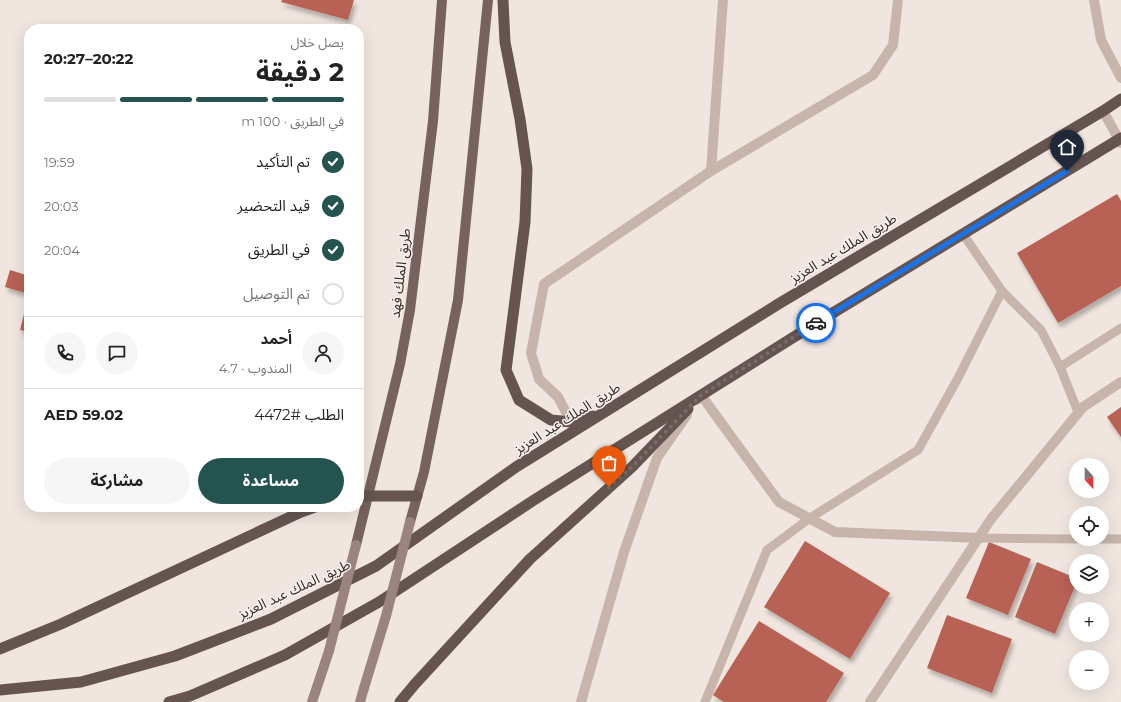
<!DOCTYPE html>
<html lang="ar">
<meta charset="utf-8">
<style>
:root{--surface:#fff;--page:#f6f6f6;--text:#222;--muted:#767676;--line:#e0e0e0;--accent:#245350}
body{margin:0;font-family:Montserrat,"Noto Sans Arabic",sans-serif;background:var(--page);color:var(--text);direction:rtl;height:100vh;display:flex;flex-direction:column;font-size:15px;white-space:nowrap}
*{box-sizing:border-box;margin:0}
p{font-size:13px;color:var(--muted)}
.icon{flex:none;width:22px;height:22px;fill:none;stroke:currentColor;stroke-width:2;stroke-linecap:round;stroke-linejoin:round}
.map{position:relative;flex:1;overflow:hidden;direction:ltr}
.side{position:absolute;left:24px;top:24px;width:340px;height:488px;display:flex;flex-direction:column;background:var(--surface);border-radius:16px;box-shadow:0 4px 16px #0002;direction:rtl}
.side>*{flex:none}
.needle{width:26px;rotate:159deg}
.fabs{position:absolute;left:1069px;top:458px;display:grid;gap:8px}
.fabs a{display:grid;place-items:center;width:40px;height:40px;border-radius:50%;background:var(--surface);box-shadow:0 4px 16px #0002;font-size:20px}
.pin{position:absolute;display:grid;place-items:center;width:34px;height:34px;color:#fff;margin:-41px -17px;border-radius:50% 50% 50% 0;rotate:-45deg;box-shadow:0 0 4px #0007}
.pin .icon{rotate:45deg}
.courier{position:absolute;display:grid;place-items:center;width:40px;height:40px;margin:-20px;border:3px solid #1a73e8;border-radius:50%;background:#fff;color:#222;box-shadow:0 1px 5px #0007}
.summary em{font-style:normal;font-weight:700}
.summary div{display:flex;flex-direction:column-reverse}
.summary{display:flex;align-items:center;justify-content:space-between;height:68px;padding:0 20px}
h1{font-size:26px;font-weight:700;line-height:30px}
.bar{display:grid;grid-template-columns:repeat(4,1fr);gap:6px 4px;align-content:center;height:48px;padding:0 20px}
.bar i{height:5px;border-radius:3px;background:var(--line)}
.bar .current{background:var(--accent)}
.bar p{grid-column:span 4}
.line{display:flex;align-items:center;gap:10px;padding:0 20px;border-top:1px solid var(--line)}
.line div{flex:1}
.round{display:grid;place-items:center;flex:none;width:42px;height:42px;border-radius:21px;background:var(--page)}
ol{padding:0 20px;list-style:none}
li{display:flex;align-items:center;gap:12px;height:44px}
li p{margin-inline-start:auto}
li .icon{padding:4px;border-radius:50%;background:var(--accent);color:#fff;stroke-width:4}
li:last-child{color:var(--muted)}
li i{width:22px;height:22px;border:2px solid var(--line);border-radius:50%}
.primary-button{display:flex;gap:8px;margin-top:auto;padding:8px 20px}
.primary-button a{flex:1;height:46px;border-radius:24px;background:var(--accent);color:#fff;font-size:16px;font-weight:700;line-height:46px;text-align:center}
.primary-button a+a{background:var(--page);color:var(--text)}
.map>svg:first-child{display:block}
.building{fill:#b86255;filter:url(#shadow)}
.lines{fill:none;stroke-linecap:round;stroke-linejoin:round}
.service{stroke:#c7b5ac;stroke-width:9}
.minor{stroke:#c7b5ac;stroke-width:10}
.tertiary{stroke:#c7b5ac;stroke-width:10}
.secondary{stroke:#9a857e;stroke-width:10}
.primary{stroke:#76635d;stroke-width:10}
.trunk{stroke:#665450;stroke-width:11}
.secondary-bridge{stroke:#9a857e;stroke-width:10}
.done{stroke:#776d69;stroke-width:4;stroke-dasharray:0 7.2}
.route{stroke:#1a73e8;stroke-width:5}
.labels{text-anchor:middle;stroke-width:3;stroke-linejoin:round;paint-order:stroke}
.street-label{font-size:14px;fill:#362c2a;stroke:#f8f1eb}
</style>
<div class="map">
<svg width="1121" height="702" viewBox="0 0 1121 702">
<defs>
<filter id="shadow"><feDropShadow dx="2.5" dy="4.5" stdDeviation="2" flood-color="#0004"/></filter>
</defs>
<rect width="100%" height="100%" fill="#f0e6df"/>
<g class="building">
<polygon points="282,0 354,0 348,20 281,2"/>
<polygon points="1117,194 1121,201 1121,286 1058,323 1017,253"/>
<polygon points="29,264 29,294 5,287 10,270 26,275"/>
<polygon points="28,298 29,298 29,332 20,330"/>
<polygon points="1121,407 1121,437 1107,417"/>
<polygon points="805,541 890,593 850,659 764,607"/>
<polygon points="989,542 1031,559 1008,615 966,598"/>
<polygon points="1037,562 1076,578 1076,584 1055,634 1015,617"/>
<polygon points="947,615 1012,639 992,693 927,668"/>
<polygon points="759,621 844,673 826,702 724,702 713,695"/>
</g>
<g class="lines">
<g class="service">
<polyline points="1002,291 1041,330 1060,367 1078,412"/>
<polyline points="1060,367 1121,328"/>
<polyline points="979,538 1076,539"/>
<polyline points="1080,539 1121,539"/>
<polyline points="705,702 767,550 810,518 918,450 958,378 1002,291 963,234"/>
</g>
<g class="minor">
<polyline points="711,171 723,0"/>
<polyline points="697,400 701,395 779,502 835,532 979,538"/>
<polyline points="571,422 558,397 539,379 531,353 544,284 711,171 873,75 893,45 898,0"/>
<polyline points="581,702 624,552 657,458 687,415"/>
<polyline points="870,702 991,519 1083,407 1121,382"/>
</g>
<g class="tertiary">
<polyline points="1094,0 1101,40 1121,78"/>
<polyline points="1103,111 1121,143"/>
</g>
<g class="secondary">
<polyline points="312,702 329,651"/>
<polyline points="360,702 364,688"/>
</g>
<g class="primary">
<polyline points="410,522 424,472 458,300 488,0"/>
<polyline points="356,545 400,364 410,310 433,121 442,0"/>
</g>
<g class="trunk">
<polyline points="503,0 505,42 520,119 527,169 525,222 506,370 519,400 551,420 571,422 593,416"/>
<polyline points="359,497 369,496 417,496"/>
<polyline points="0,649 61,624 301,512 315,507"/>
<polyline points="0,690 81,682 175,656 271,619 376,566 516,467 780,303 1103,111 1121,99"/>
<polyline points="169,702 190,696 285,655 379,602 534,500 813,325 1121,138"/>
<polyline points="400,702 415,684 530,559 632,467 688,409"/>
</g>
<g class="secondary-bridge">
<polyline points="329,651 356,545"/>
<polyline points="364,688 386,616 410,522"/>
</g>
</g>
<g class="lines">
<polyline class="done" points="609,487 632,467 701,395 816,323"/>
<polyline class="route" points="816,323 1067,171"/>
</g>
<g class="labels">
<g class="street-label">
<text transform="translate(843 248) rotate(-31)" y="5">طريق الملك عبد العزيز</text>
<text transform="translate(400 273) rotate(-83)" y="5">طريق الملك فهد</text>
<text transform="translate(567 418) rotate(-32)" y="5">طريق الملك عبد العزيز</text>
<text transform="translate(294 589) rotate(-25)" y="5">طريق الملك عبد العزيز</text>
</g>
</g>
</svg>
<div class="fabs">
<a><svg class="needle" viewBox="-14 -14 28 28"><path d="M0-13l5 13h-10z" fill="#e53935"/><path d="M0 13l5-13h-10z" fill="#767676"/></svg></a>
<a><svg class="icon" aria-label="locate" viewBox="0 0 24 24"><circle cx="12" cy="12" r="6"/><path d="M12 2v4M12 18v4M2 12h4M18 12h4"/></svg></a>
<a><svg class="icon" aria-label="layers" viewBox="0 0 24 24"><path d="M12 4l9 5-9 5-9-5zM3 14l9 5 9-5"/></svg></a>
<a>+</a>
<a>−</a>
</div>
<div class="pin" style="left:609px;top:487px;background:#ea580c"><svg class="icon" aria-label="bag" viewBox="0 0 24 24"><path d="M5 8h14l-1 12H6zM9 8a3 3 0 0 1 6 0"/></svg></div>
<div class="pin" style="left:1067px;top:171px;background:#1f2937"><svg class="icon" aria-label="home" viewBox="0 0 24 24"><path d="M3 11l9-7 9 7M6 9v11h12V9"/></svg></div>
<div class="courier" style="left:816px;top:323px"><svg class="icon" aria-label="car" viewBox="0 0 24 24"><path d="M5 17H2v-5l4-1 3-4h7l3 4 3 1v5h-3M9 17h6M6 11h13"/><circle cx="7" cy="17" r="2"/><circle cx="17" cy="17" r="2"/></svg></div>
<section class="side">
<div class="summary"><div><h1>2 دقيقة</h1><p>يصل خلال</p></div><em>20:22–20:27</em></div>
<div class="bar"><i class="current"></i><i class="current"></i><i class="current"></i><i></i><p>في الطريق · 100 m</p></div>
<ol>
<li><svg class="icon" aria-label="check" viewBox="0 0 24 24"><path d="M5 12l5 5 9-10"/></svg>تم التأكيد<p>19:59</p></li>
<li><svg class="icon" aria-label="check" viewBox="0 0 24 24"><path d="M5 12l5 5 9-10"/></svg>قيد التحضير<p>20:03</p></li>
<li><svg class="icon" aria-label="check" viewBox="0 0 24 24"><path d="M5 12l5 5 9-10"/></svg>في الطريق<p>20:04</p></li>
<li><i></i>تم التوصيل</li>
</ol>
<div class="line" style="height:72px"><a class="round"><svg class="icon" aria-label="person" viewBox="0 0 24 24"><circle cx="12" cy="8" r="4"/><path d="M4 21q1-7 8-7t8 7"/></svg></a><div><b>أحمد</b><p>المندوب · 4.7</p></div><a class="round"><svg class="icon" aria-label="chat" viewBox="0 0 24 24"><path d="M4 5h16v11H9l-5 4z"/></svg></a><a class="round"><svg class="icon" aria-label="phone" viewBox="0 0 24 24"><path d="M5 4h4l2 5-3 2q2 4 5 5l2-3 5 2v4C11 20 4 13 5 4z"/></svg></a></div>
<div class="line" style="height:52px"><div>الطلب #4472</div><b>AED 59.02</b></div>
<div class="primary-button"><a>مساعدة</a><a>مشاركة</a></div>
</section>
</div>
